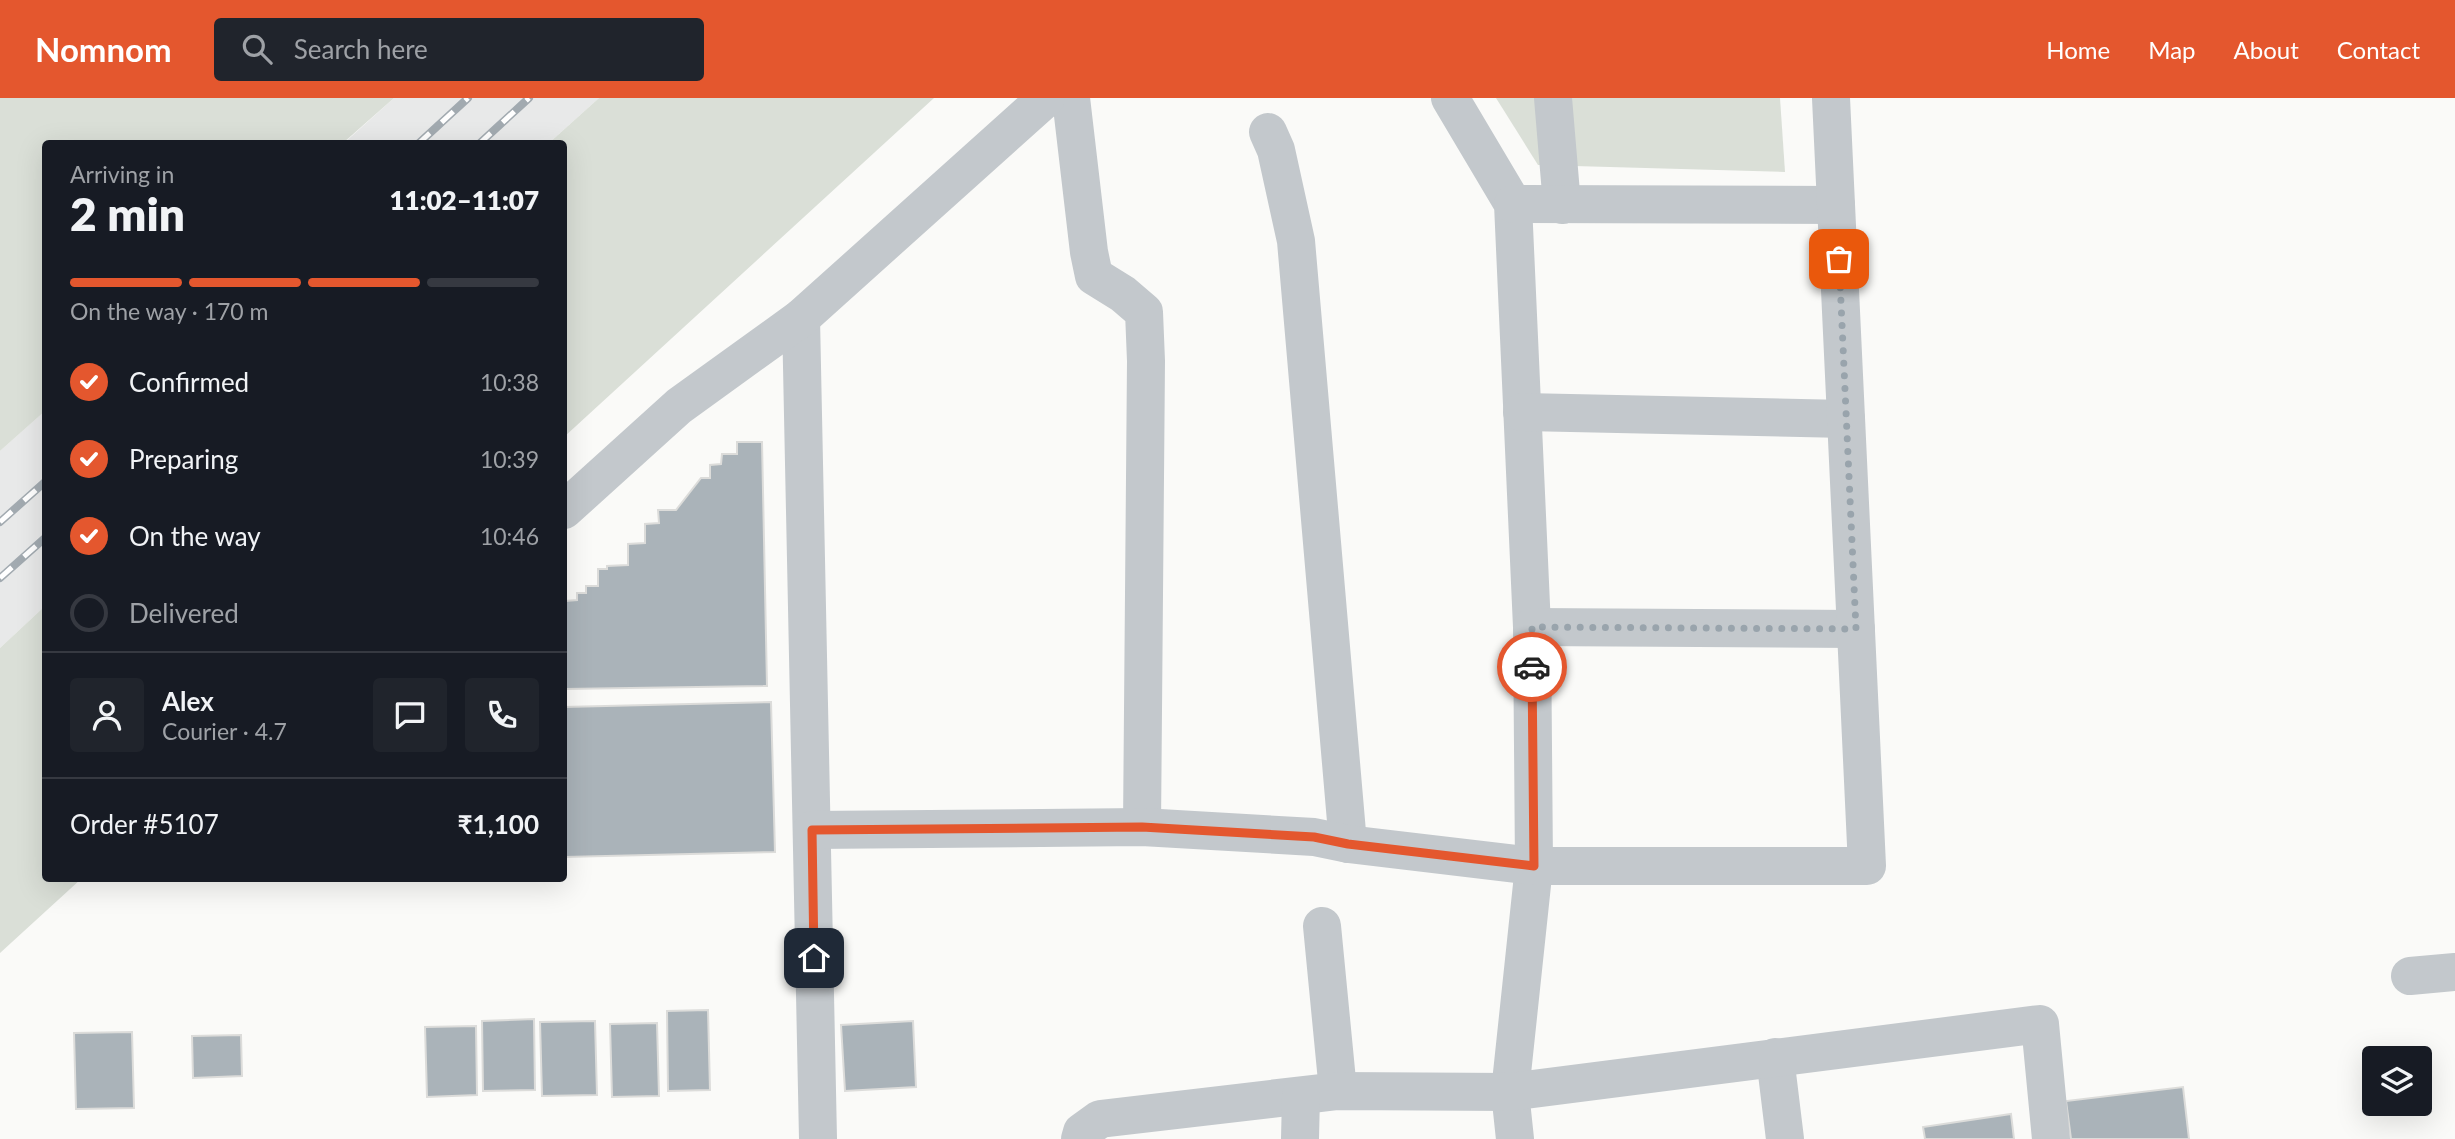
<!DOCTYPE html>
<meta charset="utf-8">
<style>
:root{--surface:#171b24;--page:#20242c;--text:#f1f3f6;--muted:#9ea1a6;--line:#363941;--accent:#e4572e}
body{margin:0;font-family:Lato,sans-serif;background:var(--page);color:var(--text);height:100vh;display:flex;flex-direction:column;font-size:26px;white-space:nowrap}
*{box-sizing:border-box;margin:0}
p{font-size:23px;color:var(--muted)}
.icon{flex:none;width:38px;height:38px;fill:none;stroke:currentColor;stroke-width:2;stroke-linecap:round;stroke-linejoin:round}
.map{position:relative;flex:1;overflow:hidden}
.panel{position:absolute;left:42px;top:42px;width:525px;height:742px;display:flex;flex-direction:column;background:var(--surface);border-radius:7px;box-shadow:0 7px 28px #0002}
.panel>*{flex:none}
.controls{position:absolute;left:2362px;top:948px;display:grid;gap:14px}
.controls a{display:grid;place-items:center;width:70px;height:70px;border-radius:7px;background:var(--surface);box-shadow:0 7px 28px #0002;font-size:35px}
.pin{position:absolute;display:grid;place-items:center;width:60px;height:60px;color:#fff;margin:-30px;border-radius:14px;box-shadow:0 4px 10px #0006}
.courier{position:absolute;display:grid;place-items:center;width:70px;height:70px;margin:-35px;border:5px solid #e4572e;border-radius:50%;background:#fff;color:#222;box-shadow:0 2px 9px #0007}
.head em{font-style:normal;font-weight:800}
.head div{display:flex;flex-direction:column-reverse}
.head{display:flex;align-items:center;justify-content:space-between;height:119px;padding:0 28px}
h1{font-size:46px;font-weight:800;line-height:52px}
.bar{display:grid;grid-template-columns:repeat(4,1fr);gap:10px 7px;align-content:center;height:84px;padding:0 28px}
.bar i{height:9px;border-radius:5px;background:var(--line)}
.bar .on{background:var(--accent)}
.bar p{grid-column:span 4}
.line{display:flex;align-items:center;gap:18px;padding:0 28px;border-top:2px solid var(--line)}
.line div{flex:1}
.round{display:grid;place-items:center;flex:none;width:74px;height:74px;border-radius:7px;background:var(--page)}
ol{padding:0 28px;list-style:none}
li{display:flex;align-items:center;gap:21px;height:77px}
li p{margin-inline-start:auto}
li .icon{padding:7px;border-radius:50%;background:var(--accent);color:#fff;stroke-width:4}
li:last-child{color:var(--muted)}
li i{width:38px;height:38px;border:4px solid var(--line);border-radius:50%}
header{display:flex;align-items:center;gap:42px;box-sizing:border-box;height:98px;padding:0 35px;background:var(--accent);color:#fff}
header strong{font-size:33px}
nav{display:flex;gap:38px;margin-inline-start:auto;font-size:24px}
.search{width:490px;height:63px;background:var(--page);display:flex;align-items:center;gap:18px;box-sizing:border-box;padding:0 24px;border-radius:7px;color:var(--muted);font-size:26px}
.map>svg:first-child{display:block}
.built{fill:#e8e9e9}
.green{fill:#dadfd7}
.building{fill:#aab3b9;stroke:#dcdcda;stroke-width:2}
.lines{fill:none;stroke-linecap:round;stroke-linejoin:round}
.street{stroke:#c3c8cc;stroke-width:38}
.rail-casing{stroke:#a2aab0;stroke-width:8}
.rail{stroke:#fff;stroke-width:5;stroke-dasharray:16;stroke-linecap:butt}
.done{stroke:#99a4ac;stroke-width:7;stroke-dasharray:0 12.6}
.route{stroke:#e4572e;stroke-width:9}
</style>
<header>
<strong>Nomnom</strong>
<div class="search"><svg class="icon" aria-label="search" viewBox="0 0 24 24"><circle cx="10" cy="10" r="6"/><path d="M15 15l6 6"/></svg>Search here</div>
<nav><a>Home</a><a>Map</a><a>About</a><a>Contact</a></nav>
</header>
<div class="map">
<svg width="2455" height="1041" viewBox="0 0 2455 1041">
<rect width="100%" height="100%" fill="#fafaf8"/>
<g class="built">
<polygon points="394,0 599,0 549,45 343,46"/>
<polygon points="45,313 45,508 0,550 0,353"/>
</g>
<g class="green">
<polygon points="0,0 394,0 343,45 46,46 45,313 0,353"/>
<polygon points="599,0 934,0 564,339 564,46 549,45"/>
<polygon points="1496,0 1780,0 1785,74 1538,67"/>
<polygon points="45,508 46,780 81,781 0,855 0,550"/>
</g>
<g class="building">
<polygon points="737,344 762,344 767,588 564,591 565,503 577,502 577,495 586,495 586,488 598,488 598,471 607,471 607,468 628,467 628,446 645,445 645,426 659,425 658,412 676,412 701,380 710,380 710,367 721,366 722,356 737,356"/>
<polygon points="771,604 775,754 564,759 564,609"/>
<polygon points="708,912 710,992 668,993 667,913"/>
<polygon points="534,921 535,992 483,993 482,923"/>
<polygon points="595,923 597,997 542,998 540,924"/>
<polygon points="913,923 916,989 845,993 841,927"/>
<polygon points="657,925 659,998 612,999 610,926"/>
<polygon points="476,928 477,997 427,999 425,929"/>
<polygon points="132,934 134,1010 76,1011 74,935"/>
<polygon points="241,937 242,978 193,980 192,938"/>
<polygon points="2183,989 2189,1041 2071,1041 2066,1003"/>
<polygon points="2011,1016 2014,1041 1925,1041 1923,1029"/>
</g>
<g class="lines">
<g class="street">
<polyline points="1071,0 1089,154 1094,178 1123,196 1144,214 1146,263 1142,729"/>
<polyline points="1450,0 1513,106 1532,529 1534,768 1510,994 1515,1041"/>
<polyline points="1553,0 1562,107"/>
<polyline points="1268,34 1276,52 1296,143 1348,746"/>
<polyline points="1513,106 1836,107"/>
<polyline points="801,220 818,1041"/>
<polyline points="1522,314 1846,321"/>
<polyline points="564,412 679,308 801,220 1046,0"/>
<polyline points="1532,529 1856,531"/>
<polyline points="812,732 1142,729 1314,739 1348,746 1534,768 1867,768 1831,0"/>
<polyline points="1322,828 1338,993"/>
<polyline points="2410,878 2455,874"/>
<polyline points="1775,959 1785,1041"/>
<polyline points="1080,1041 1082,1034 1100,1021 1338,993 1510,994 2040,926 2051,1041"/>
<polyline points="1300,1041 1301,998"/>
</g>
<g class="rail-casing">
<g id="rail">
<polyline points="418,46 468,0"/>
<polyline points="479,46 529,0"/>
<polyline points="0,424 46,383"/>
<polyline points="0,480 46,439"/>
</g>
</g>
<use href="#rail" class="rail"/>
</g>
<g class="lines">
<polyline class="done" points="1532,569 1532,529 1856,531 1839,161"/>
<polyline class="route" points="814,860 812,732 1142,729 1314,739 1348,746 1534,768 1532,569"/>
</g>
</svg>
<div class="controls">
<a><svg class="icon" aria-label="layers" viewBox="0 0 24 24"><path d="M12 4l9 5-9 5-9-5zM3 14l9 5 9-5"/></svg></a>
</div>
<div class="pin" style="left:1839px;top:161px;background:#ea580c"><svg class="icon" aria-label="bag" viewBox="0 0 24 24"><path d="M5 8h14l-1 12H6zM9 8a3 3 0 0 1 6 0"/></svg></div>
<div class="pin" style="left:814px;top:860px;background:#1f2937"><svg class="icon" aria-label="home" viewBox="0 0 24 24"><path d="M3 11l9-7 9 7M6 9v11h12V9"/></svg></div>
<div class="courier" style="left:1532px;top:569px"><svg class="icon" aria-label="car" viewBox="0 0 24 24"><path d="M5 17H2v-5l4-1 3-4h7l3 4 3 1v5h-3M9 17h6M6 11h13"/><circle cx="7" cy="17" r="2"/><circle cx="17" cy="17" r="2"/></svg></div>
<section class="panel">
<div class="head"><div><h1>2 min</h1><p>Arriving in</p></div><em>11:02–11:07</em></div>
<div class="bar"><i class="on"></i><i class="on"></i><i class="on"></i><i></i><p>On the way · 170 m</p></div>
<ol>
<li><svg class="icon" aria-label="check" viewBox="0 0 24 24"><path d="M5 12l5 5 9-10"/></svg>Confirmed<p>10:38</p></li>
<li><svg class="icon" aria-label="check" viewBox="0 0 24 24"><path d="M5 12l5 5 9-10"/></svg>Preparing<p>10:39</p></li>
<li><svg class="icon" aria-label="check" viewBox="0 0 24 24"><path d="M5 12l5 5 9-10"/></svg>On the way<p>10:46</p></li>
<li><i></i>Delivered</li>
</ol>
<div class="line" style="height:126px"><a class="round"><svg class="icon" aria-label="person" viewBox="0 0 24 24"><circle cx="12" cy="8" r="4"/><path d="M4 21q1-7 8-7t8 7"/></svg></a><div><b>Alex</b><p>Courier · 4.7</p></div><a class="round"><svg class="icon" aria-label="chat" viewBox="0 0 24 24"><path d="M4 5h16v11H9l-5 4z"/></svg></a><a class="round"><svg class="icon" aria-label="phone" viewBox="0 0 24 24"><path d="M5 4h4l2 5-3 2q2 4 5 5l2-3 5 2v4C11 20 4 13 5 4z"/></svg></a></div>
<div class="line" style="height:91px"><div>Order #5107</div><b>₹1,100</b></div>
</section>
</div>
